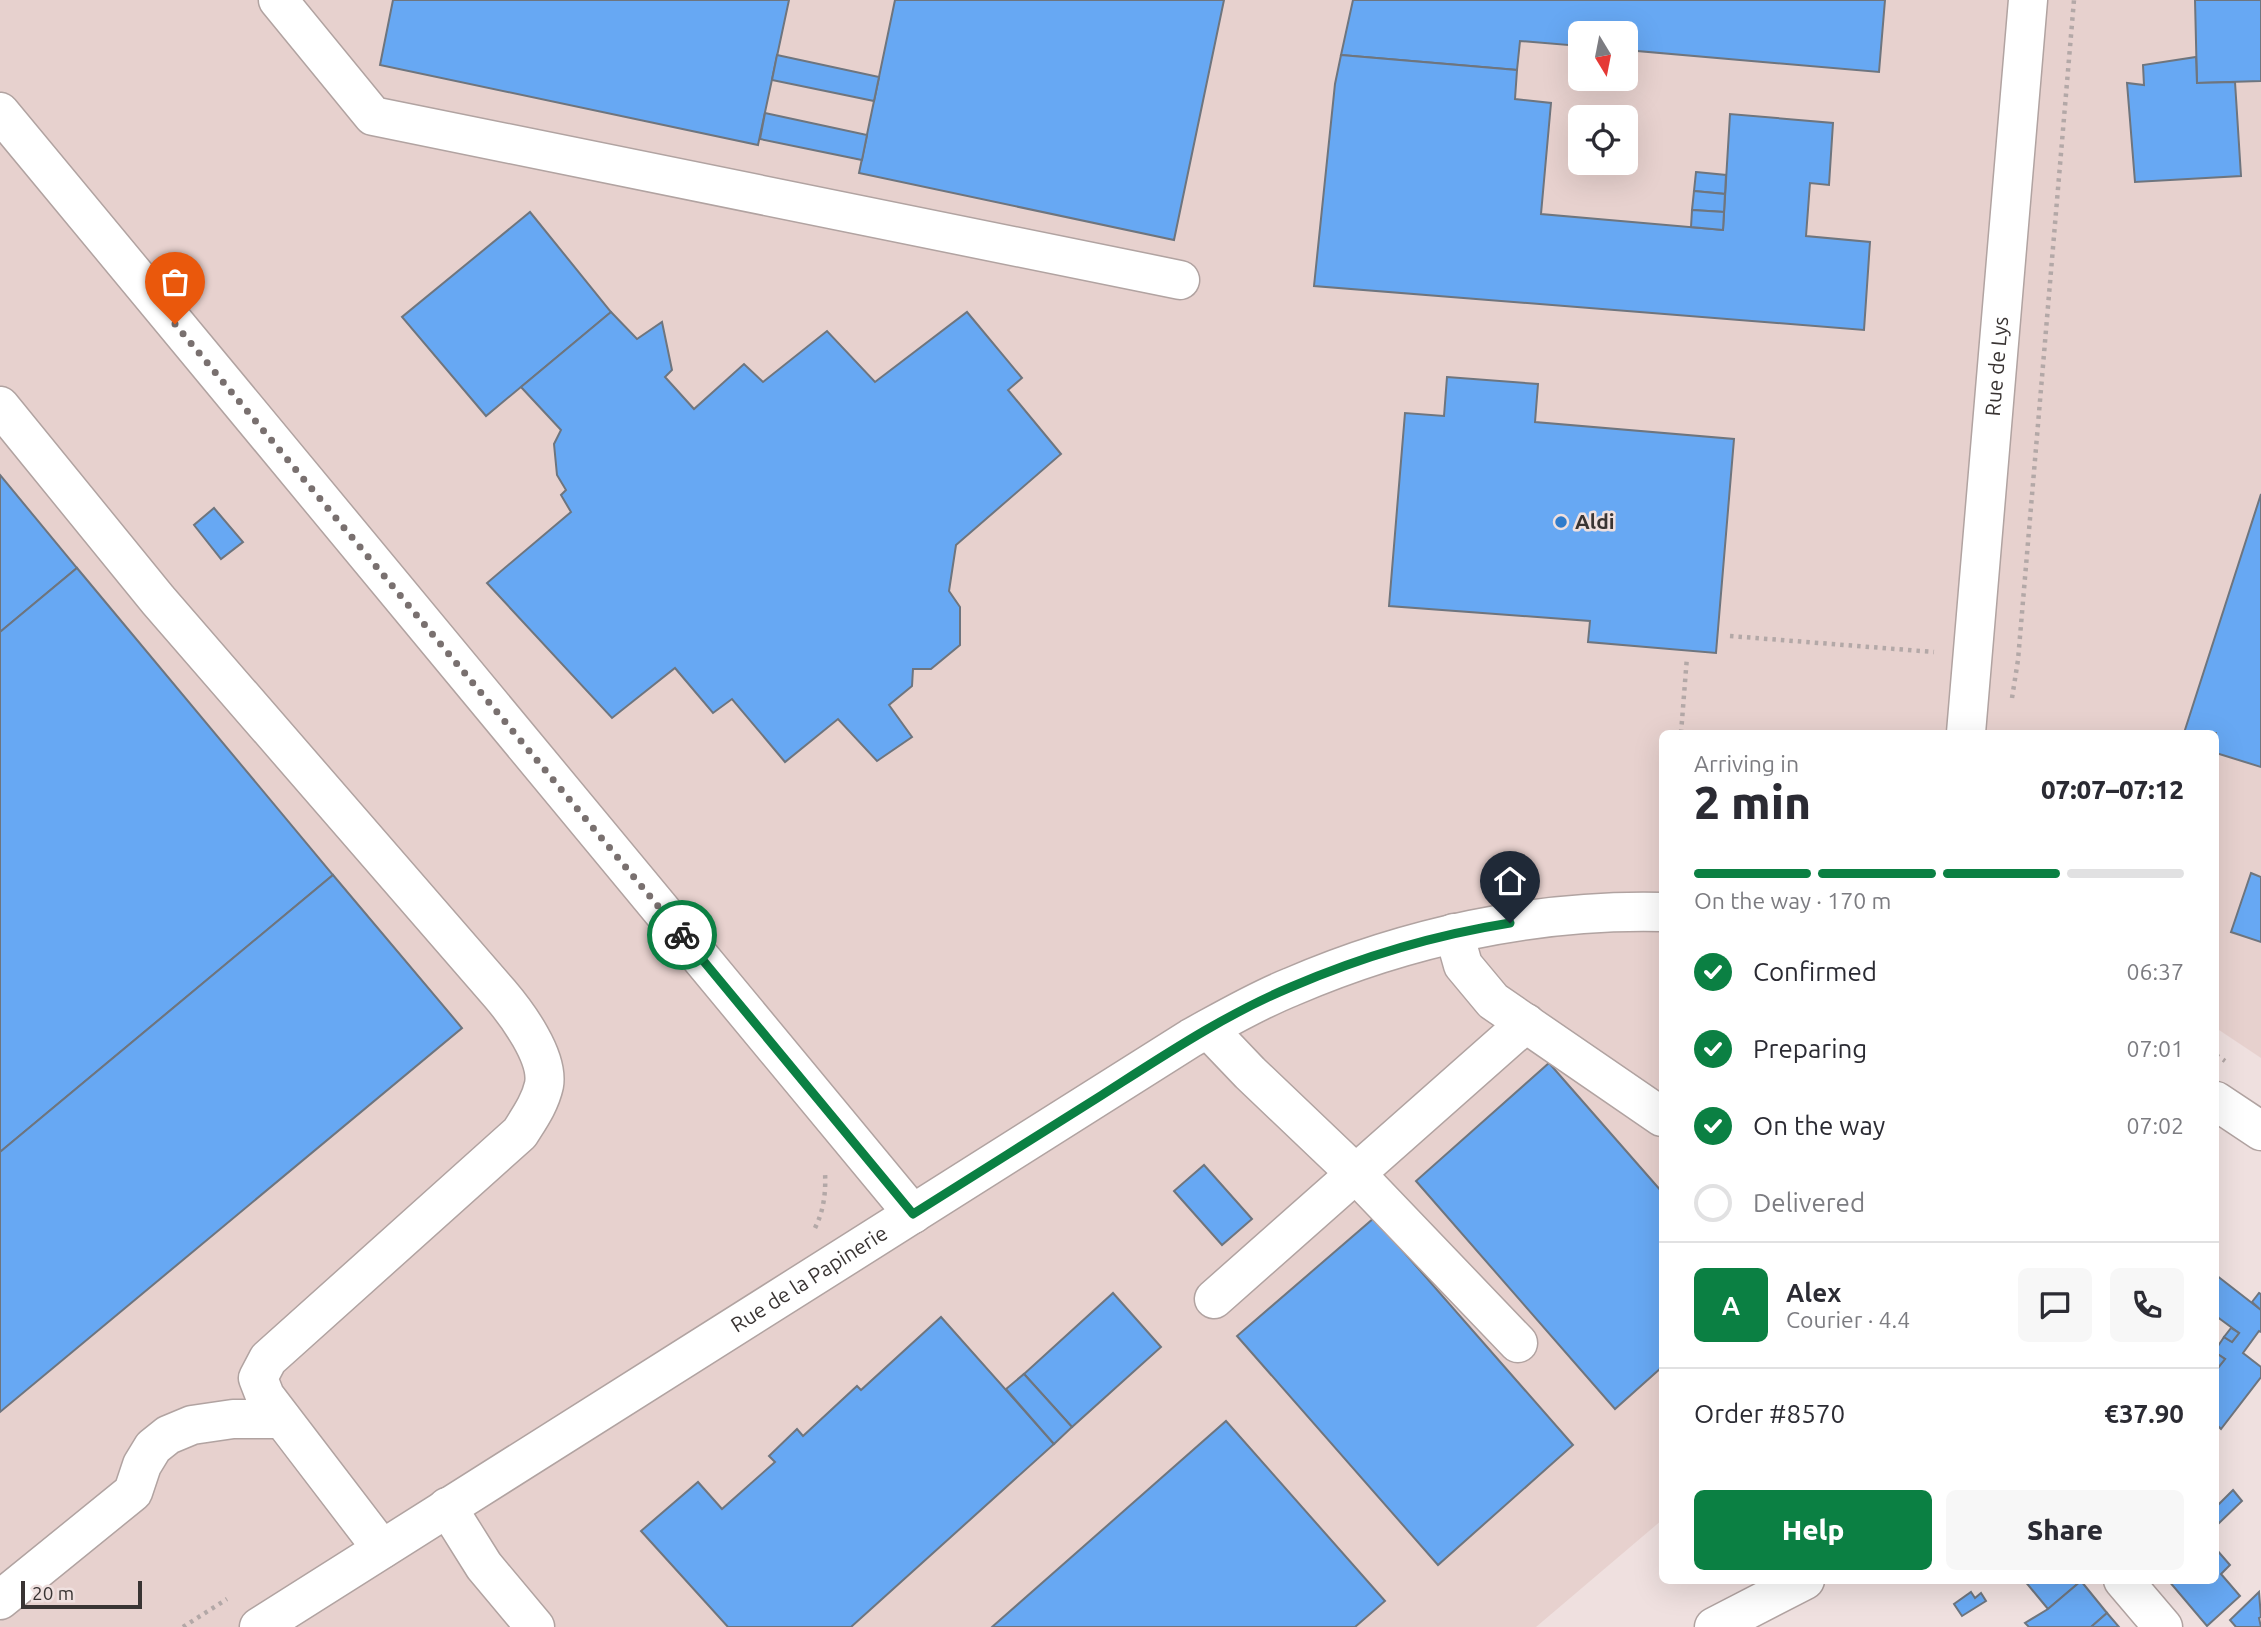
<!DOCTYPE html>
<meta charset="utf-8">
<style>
:root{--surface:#fff;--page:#f7f7f7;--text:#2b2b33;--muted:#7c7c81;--line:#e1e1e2;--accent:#0b8043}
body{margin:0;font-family:Ubuntu,sans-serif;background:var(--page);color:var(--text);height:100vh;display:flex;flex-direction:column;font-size:26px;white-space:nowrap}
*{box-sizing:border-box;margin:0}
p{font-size:23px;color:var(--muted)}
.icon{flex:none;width:38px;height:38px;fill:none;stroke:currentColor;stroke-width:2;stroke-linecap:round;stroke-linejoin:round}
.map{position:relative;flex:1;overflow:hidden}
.sheet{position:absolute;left:1659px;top:730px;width:560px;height:854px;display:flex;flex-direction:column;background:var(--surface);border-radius:10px;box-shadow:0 7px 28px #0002}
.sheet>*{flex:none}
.needle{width:46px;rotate:170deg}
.controls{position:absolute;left:1568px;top:21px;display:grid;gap:14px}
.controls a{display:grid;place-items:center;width:70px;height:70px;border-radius:10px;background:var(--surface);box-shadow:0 7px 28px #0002;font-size:35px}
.scale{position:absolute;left:21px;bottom:18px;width:121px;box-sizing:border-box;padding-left:7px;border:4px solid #393433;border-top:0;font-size:19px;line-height:24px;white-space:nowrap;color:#393433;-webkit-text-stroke:5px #efe0df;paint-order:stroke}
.pin{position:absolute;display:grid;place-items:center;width:60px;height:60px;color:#fff;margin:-72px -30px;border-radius:50% 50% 50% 0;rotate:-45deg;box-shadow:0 0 7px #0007}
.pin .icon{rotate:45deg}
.courier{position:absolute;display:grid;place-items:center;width:70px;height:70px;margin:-35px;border:5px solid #0b8043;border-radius:50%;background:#fff;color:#222;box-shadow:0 2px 9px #0007}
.summary em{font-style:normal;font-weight:800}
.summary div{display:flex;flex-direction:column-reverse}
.summary{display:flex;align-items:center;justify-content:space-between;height:119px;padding:0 35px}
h1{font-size:46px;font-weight:800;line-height:52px}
.bar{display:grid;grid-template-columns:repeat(4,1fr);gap:10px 7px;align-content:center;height:84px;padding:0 35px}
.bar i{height:9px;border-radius:5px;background:var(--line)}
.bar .on{background:var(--accent)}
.bar p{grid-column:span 4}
.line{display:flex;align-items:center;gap:18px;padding:0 35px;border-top:2px solid var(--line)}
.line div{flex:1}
.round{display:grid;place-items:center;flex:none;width:74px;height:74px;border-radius:10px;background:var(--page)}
ol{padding:0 35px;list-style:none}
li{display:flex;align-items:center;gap:21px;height:77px}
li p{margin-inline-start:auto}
li .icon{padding:7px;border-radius:50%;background:var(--accent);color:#fff;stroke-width:4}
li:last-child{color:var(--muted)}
li i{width:38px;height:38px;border:4px solid var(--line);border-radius:50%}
.primary-button{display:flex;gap:14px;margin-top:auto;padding:14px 35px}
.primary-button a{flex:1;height:80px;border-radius:10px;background:var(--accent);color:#fff;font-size:28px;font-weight:800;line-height:80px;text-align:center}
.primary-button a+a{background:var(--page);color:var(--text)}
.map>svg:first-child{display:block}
.built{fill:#e7d1ce;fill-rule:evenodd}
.building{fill:#67a8f3;stroke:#6e757e;stroke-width:2}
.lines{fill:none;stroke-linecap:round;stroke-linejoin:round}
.minor-casing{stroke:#b1a3a1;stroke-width:41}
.path{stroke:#b3a8a7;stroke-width:4.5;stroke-dasharray:3.5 5;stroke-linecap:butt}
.minor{stroke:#fff;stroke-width:38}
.done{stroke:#79706f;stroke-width:7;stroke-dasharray:0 12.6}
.route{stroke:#0b8043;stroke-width:9}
.poi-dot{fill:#2f7bcb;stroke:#efe0df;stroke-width:2.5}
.labels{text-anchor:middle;stroke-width:5;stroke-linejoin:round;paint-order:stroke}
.street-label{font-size:21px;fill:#393433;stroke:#efe0df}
.poi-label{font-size:21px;font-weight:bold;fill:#393433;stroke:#efe0df;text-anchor:start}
</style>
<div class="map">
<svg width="2261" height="1627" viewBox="0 0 2261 1627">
<rect width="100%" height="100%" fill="#efe0df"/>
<path class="built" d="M0,0H2261V1058L2216,1028V733H1662V1520L1536,1627H0ZM1580,33H1626V79H1580ZM1580,117H1626V163H1580Z"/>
<g class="building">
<polygon points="393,0 789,0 758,145 380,65"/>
<polygon points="895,0 1224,0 1174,240 859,173"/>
<polygon points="1353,0 1885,0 1879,72 1626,50 1626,33 1580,33 1580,46 1520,41 1517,70 1341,55"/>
<polygon points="2195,0 2261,0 2261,81 2197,83"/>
<polygon points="777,55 879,77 874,101 772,80"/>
<polygon points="1341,55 1517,70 1515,99 1551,103 1541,214 1723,230 1730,114 1833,123 1829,185 1810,183 1806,236 1870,242 1864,330 1314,286 1335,84"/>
<polygon points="2196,57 2197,83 2235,82 2241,176 2135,182 2127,83 2144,85 2143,65"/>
<polygon points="765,113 867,135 862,160 760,139"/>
<polygon points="1696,172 1726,175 1725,194 1694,191"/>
<polygon points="1694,191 1725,194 1724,212 1692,210"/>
<polygon points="1692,210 1724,212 1723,230 1691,227"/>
<polygon points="530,212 611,312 486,416 402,317"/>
<polygon points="611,312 637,339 662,322 672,370 665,377 694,409 744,364 763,382 827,331 875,382 967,312 1022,378 1008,390 1061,454 956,545 949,591 960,607 960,645 931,669 913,669 912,686 889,705 912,737 877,761 838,719 785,762 732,699 713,713 675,668 612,718 487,583 571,512 561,495 566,490 557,475 554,444 561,430 521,387"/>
<polygon points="1447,377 1538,384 1535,422 1734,439 1716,653 1588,642 1590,621 1389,606 1405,413 1444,416"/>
<polygon points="0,475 77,568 0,632"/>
<polygon points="2261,494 2261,767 2216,753 2216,733 2184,733"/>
<polygon points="214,508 243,542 221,559 194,525"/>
<polygon points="77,568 333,875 0,1152 0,632"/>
<polygon points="2251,873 2261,877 2261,942 2231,932"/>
<polygon points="333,875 462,1028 0,1412 0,1152"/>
<polygon points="1549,1063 1662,1192 1662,1367 1615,1409 1416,1181"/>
<polygon points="1204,1165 1252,1219 1222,1245 1174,1191"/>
<polygon points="1374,1218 1573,1445 1438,1565 1237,1336"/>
<polygon points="2216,1275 2261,1310 2261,1332 2259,1331 2243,1353 2261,1367 2261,1377 2221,1429 2216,1424 2216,1368 2217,1369 2225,1359 2216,1353 2216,1349 2224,1337 2232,1342 2239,1333 2216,1316"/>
<polygon points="1113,1293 1161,1347 1072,1427 1024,1374"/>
<polygon points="2259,1293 2261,1294 2261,1310 2252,1302"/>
<polygon points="941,1317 1054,1444 851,1627 728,1627 641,1531 698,1482 722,1509 775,1462 769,1456 797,1429 803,1436 857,1386 861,1390"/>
<polygon points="2231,1328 2239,1333 2232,1342 2224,1337"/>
<polygon points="2216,1353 2225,1359 2217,1369 2216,1368"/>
<polygon points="1024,1374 1072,1427 1054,1444 1006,1389"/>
<polygon points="1226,1421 1385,1601 1355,1627 992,1627"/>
<polygon points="2233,1490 2242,1501 2216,1526 2216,1507"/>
<polygon points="2216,1549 2230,1565 2221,1574 2240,1596 2207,1626 2168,1580 2216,1580"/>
<polygon points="2024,1580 2080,1580 2081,1581 2048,1609"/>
<polygon points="2081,1581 2107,1613 2091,1627 2029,1627 2025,1623 2048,1609"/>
<polygon points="1971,1592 1975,1598 1981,1593 1986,1601 1962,1616 1954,1604"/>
<polygon points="2259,1592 2261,1617 2259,1618 2261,1627 2236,1627 2230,1620"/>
<polygon points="2107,1613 2119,1627 2091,1627"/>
</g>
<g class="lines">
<g class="minor-casing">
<g id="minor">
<polyline points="278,0 373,116 1180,280"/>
<polyline points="0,112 913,1214"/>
<path d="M0,406L158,600L500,994C517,1014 549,1057 544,1085C540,1103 530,1117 520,1133L268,1359L258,1378L265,1396L382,1549"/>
<path id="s1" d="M1966,733L2028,0"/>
<polyline points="1454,933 1463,965 1493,1001 1662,1117"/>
<polyline points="1208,1029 1250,1073 1356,1174 1518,1343"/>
<polyline points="2216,1101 2261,1131"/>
<polyline points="1214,1299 1526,1023"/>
<polyline points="447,1507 484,1566 535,1627"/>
<polyline points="2123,1580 2163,1627"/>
<polyline points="0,1600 133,1492 142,1465 153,1447 168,1435 192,1425 233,1419 282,1419"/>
<path id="s2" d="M259,1627L1191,1038C1224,1020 1256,1001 1291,987C1407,937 1535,909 1662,912"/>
<polyline points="1714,1627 1805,1580"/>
</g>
</g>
<g class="path">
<polyline points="1730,636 1934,652"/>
<polyline points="2012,698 2018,660 2074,0"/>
<polyline points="1681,733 1687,657"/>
<polyline points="2216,1055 2225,1061"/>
<path d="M815,1228C824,1210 826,1192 825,1172"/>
<polyline points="183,1627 227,1599"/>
</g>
<use href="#minor" class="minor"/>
</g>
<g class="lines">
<polyline class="done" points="175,324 682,935"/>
<path class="route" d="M682,935L913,1214C976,1174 1039,1135 1102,1095C1163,1056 1224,1015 1291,987C1361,957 1434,935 1510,923"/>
</g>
<circle class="poi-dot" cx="1561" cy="522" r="7"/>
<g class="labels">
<g class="street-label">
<text dy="7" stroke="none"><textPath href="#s1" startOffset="368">Rue de Lys</textPath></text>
<text dy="7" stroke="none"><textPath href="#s2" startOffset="651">Rue de la Papinerie</textPath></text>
</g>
<g class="poi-label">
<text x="1575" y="529">Aldi</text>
</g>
</g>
</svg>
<div class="controls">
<a><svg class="needle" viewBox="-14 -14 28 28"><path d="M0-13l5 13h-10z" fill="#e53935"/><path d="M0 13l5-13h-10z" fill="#7c7c81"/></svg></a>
<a><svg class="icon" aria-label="locate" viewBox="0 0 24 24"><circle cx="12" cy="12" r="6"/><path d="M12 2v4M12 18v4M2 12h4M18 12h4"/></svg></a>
</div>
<div class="scale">20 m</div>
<div class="pin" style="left:175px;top:324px;background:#ea580c"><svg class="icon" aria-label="bag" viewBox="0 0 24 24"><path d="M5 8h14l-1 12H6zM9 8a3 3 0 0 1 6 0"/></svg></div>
<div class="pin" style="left:1510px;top:923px;background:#1f2937"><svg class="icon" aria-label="home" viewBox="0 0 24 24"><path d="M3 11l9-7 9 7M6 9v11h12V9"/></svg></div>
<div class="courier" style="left:682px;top:935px"><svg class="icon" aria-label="bike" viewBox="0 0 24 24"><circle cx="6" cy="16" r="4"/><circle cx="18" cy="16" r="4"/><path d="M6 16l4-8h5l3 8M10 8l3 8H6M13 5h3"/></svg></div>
<section class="sheet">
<div class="summary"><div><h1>2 min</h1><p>Arriving in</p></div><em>07:07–07:12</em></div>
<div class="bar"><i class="on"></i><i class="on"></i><i class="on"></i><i></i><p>On the way · 170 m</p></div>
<ol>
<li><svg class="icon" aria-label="check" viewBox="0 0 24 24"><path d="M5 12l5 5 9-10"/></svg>Confirmed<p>06:37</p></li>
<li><svg class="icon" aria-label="check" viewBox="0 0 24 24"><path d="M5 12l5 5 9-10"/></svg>Preparing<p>07:01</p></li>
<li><svg class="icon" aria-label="check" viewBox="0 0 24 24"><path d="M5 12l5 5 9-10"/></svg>On the way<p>07:02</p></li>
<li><i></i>Delivered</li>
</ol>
<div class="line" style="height:126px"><b class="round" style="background:var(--accent);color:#fff">A</b><div><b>Alex</b><p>Courier · 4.4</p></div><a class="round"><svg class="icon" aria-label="chat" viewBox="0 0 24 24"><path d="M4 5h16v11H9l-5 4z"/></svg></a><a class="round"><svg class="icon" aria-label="phone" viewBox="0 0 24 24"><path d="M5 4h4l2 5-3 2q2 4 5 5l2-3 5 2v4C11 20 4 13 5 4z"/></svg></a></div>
<div class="line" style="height:91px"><div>Order #8570</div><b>€37.90</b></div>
<div class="primary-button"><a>Help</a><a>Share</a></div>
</section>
</div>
